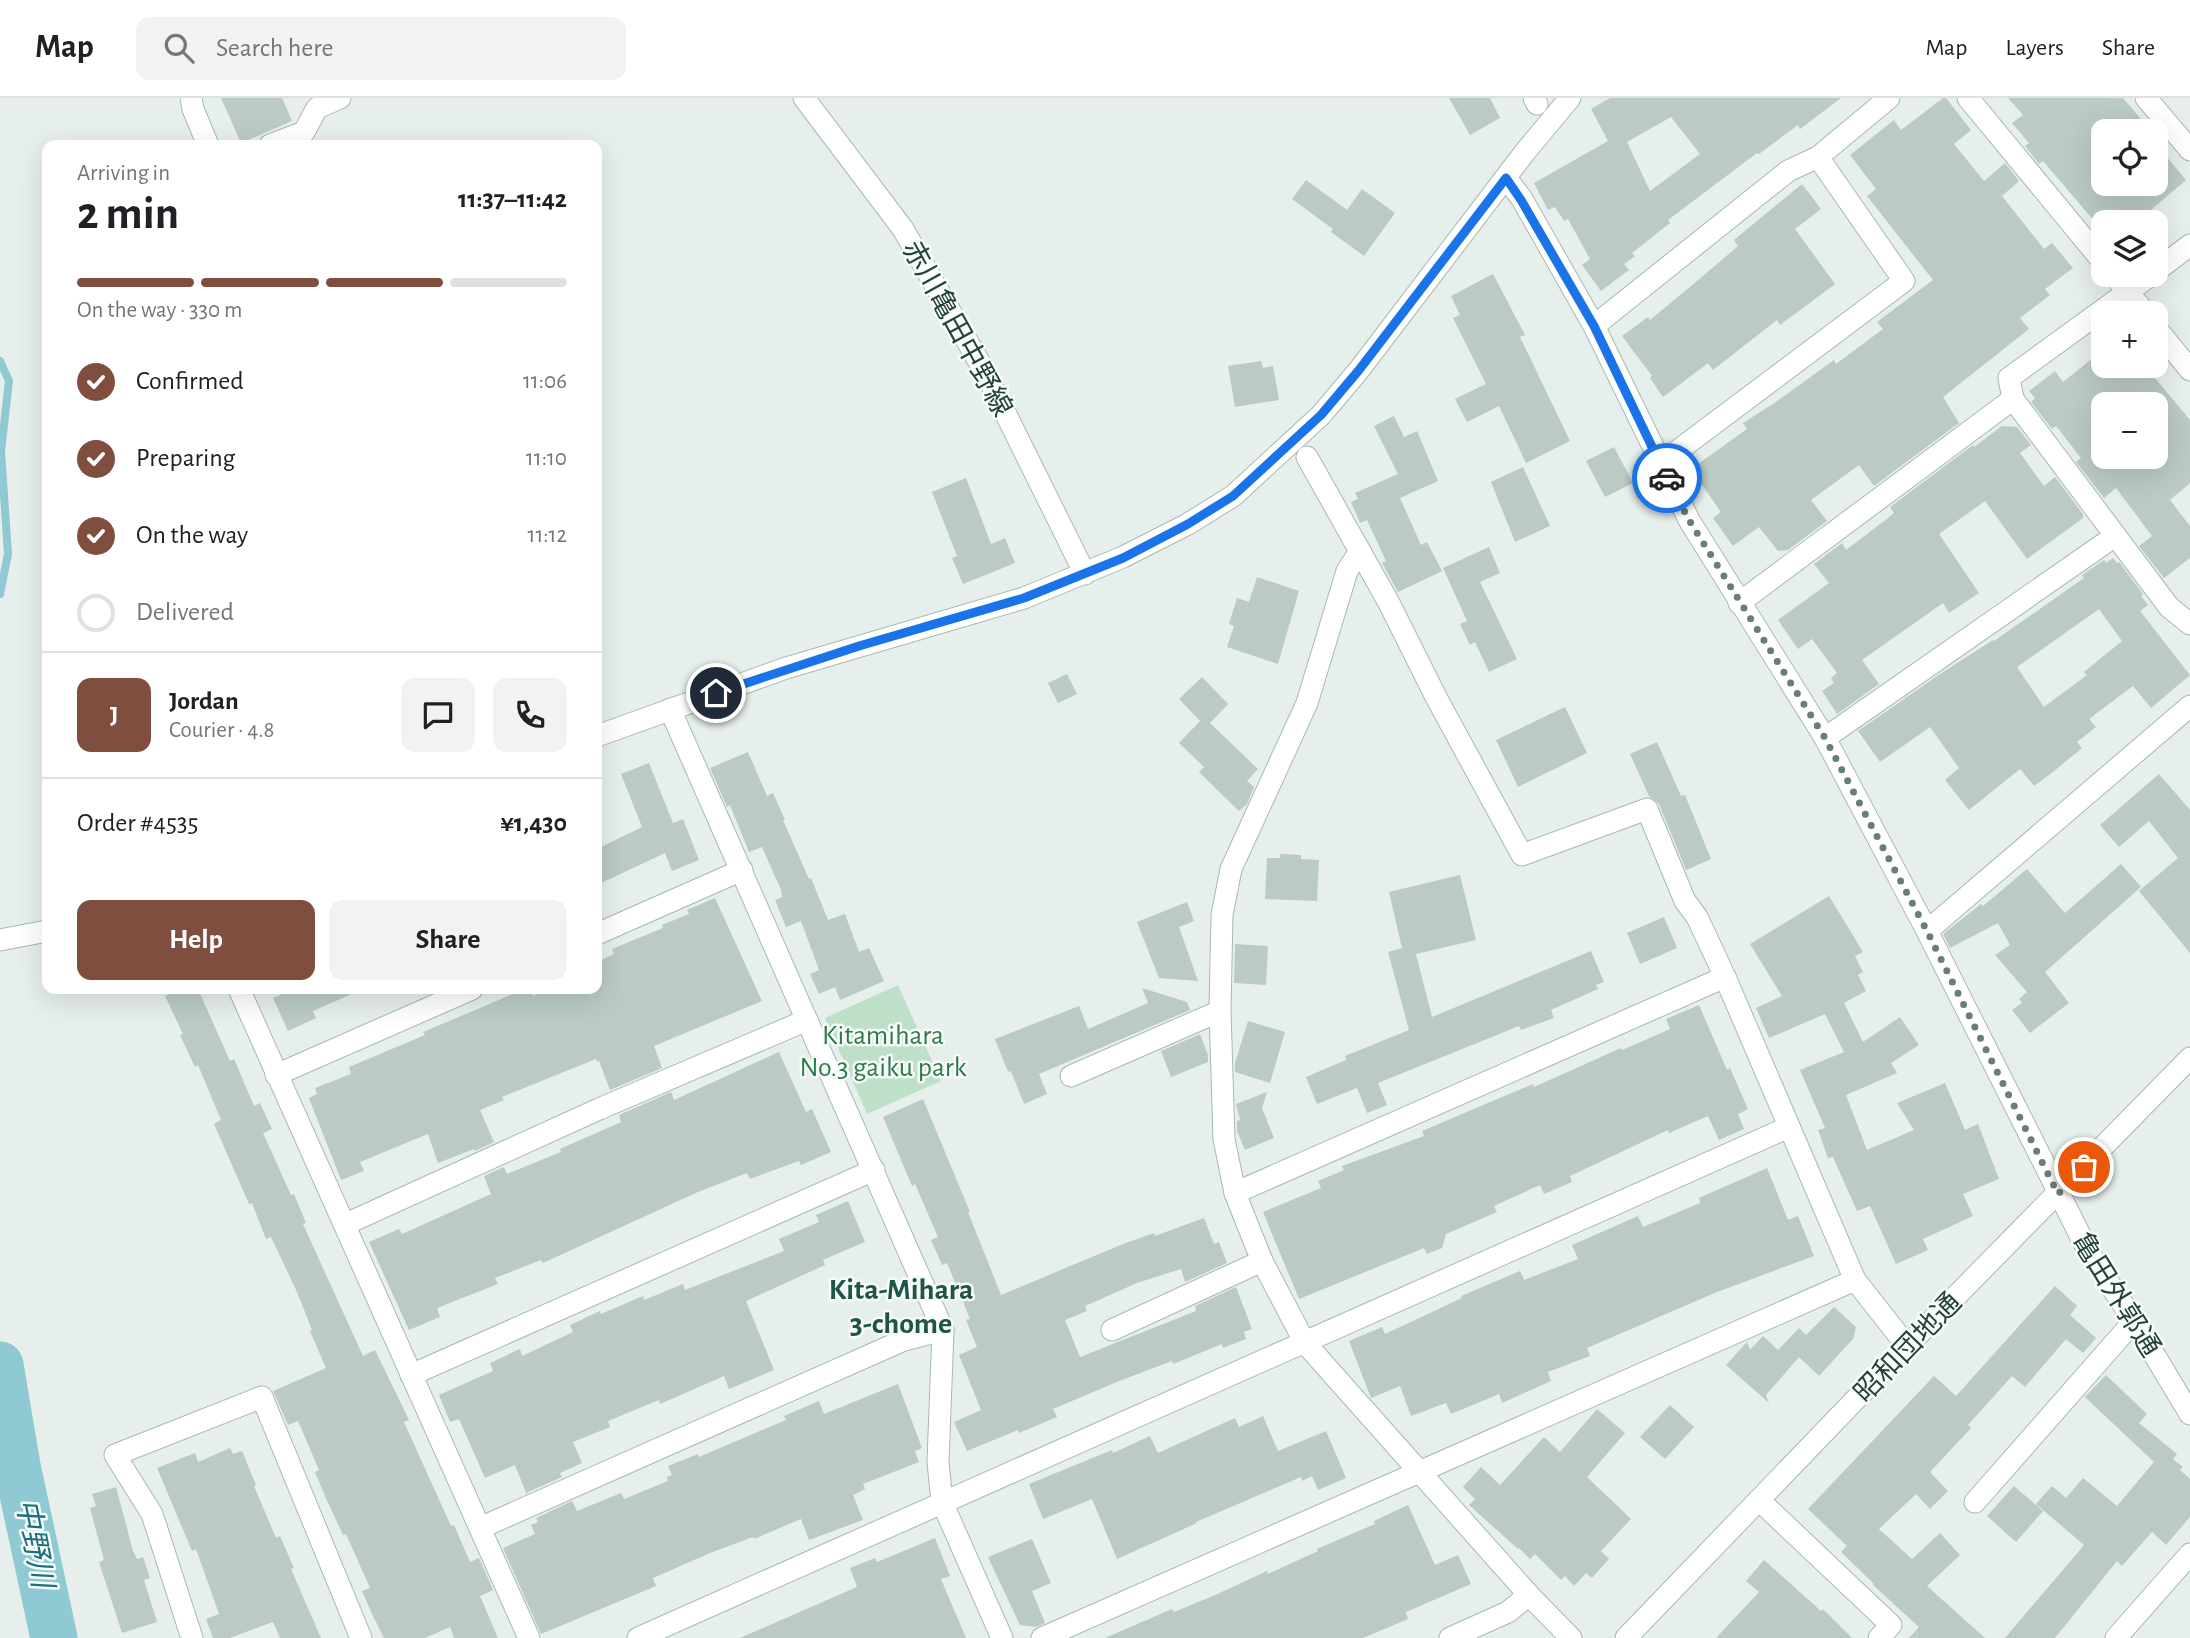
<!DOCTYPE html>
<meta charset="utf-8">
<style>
:root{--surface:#fff;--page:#f2f2f2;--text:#202124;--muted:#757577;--line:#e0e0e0;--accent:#7f4e3f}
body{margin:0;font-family:"Alegreya Sans","Noto Sans JP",sans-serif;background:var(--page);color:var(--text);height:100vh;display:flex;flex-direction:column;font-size:26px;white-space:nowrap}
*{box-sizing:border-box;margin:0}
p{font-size:23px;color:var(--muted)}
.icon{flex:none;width:38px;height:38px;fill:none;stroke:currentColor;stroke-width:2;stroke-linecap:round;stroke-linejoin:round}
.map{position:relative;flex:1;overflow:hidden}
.panel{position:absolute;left:42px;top:42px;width:560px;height:854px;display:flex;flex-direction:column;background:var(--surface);border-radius:14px;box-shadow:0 7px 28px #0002}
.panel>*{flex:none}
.controls{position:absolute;left:2091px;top:21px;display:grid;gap:14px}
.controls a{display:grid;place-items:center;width:77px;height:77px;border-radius:14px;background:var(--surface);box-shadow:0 7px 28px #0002;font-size:35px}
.pin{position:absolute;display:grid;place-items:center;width:60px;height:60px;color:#fff;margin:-30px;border:4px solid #fff;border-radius:50%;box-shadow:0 2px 7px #0007}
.courier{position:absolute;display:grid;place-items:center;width:70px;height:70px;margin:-35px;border:5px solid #1a73e8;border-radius:50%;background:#fff;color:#222;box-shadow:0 2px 9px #0007}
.summary em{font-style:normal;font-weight:700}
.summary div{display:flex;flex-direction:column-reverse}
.summary{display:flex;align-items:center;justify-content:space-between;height:119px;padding:0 35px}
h1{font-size:46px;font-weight:700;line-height:52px}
.bar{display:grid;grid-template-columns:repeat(4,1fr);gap:10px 7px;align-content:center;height:84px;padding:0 35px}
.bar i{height:9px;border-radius:5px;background:var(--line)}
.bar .active{background:var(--accent)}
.bar p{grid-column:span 4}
.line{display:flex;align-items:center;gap:18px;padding:0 35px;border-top:2px solid var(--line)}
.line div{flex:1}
.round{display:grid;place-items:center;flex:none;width:74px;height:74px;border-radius:14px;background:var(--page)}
ol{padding:0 35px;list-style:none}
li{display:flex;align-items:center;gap:21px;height:77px}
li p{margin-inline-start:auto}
li .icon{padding:7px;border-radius:50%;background:var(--accent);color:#fff;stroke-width:4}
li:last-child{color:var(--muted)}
li i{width:38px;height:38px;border:4px solid var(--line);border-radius:50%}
.action{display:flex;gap:14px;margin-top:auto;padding:14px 35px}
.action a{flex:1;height:80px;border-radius:14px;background:var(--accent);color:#fff;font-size:28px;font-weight:700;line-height:80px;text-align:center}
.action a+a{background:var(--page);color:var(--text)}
header{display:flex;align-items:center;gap:42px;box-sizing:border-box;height:98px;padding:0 35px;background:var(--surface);border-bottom:2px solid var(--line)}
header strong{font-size:33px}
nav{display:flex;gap:38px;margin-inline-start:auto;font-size:24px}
.search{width:490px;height:63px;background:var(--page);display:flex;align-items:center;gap:18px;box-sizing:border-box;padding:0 24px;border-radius:14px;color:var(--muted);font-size:26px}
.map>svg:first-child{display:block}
.green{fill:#bfe0c8}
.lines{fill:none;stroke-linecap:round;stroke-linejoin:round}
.stream{stroke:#8ec9d4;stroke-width:8}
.river{stroke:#8ec9d4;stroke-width:47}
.building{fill:#bbcac4;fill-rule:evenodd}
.minor-casing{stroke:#a8b8b2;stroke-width:23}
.minor{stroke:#fff;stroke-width:21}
.done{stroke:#687f78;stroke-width:7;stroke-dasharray:0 12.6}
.route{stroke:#1a73e8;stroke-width:9}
.labels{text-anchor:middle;stroke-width:5;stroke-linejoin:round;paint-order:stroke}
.street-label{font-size:28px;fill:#24423a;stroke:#f7fbf9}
.park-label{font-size:28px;fill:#2d7a4b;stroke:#f7fbf9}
.neighbourhood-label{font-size:30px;font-weight:bold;fill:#1f5548;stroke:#f7fbf9}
.water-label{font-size:30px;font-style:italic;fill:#1c6f80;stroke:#f7fbf9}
</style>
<header>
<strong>Map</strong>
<div class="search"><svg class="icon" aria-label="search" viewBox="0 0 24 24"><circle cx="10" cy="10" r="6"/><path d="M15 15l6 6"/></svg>Search here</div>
<nav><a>Map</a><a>Layers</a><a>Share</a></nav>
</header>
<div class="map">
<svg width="2190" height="1540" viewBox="0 0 2190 1540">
<rect width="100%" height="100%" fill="#e6efeb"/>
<polygon class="green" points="898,887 941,983 867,1016 825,920"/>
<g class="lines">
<polyline class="stream" points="0,263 9,283 1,353 8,456 0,496"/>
<polyline class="river" points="0,1267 17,1368 54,1540"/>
</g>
<g class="building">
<polygon points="221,0 282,0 292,23 241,45"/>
<polygon points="1449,0 1490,0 1500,20 1470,37"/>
<path d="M1610,0H1841L1800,31L1798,27L1759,56L1757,55L1668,122L1670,125L1632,155L1635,158L1624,166L1629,172L1601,193L1582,167L1590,161L1568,121L1564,123L1555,109L1548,112L1534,85L1608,43L1591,11ZM1671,19L1700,56L1650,93L1627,44Z"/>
<polygon points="1943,0 1946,0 1971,32 1954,46 1984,83 2005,65 2019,83 2002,98 2044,151 2052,145 2073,170 2045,191 2050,197 2020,220 2029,231 1943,299 1959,325 1874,388 1859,367 1811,402 1827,423 1788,452 1778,453 1759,429 1733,448 1713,420 1721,414 1691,371 1747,331 1743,325 1776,304 1834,262 1836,266 1883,231 1877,224 1933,182 1867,98 1876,91 1850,57 1894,22 1901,32"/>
<polygon points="2008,0 2123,0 2151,33 2104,33 2104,86 2156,86 2156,46 2186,82 2152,111 2163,124 2095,124 2043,63 2039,66 2025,48 2029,45 2012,25 2023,17"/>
<polygon points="1306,82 1347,112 1362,91 1395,115 1364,158 1331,134 1333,131 1292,101"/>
<polygon points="1802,86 1821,111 1795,131 1835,186 1780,227 1777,222 1713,272 1708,265 1663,299 1650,280 1652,278 1622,238 1648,219 1650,222 1703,178 1738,148 1734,142"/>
<polygon points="1493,176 1525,237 1520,239 1570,343 1526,365 1499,308 1467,324 1455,301 1486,286 1453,220 1460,217 1451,198"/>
<path d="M2104,251V268H2145L2190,322V385L2170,402L2190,428V460L2164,480L2139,448L2152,438L2116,390L2104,400L2076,364L2081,360L2056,328L2052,331L2031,304L2035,300L2029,293L2055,273L2063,284ZM2104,306H2156V359H2104Z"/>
<polygon points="1261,263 1263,270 1273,268 1279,302 1235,309 1228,268"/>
<polygon points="1394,318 1404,339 1417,333 1438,383 1400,400 1421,447 1427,444 1442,473 1398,494 1382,465 1386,463 1367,422 1360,425 1351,404 1358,401 1355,395 1398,376 1374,328"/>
<polygon points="2002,328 2017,329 2031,347 2020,355 2044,388 2055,379 2083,416 2083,420 2027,461 1985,403 1939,436 1979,495 1949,515 1943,505 1862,562 1879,586 1837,616 1822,593 1834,585 1831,580 1837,575 1812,541 1798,551 1778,522 1829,485 1814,466 1842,445 1846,452 1888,420 1894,415 1890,409 1973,347 1974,349"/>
<polygon points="1614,349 1633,385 1605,399 1586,363"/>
<polygon points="1523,369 1550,428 1515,444 1491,384"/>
<polygon points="966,380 991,446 1005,440 1015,465 963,486 952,460 957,458 932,394"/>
<polygon points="1489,449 1500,475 1480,484 1517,561 1489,574 1475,544 1470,547 1460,526 1467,523 1443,470"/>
<path d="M2113,460L2117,465L2119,464L2143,496L2141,498L2148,507L2140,513L2190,577L2151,610L2133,588L2089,621L2096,629L2077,644L2082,650L2053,674L2034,688L2020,671L1969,712L1945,682L1959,670L1930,629L1880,664L1858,633L1940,576L1993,542L1994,543L2084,480L2082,477L2104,462L2106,465ZM2099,511L2122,543L2084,574L2087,577L2044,609L2017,569Z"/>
<polygon points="1257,479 1299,493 1278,566 1227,549 1234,528 1229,526 1237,500 1249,504"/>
<polygon points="1067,576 1077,596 1058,605 1048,585"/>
<polygon points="1202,579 1228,606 1210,625 1258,671 1247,683 1254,689 1247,706 1239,713 1199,674 1204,669 1179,645 1200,623 1179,601"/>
<polygon points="1565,609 1587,655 1518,689 1496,642"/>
<polygon points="1657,644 1681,698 1685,697 1711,761 1686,772 1659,706 1649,698 1630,656"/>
<polygon points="748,654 767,698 773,695 785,722 783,722 809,781 811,780 828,822 845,816 859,854 869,850 884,883 840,902 835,889 819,896 810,876 819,872 801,823 786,829 775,802 782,799 781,792 762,749 749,754 730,707 727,709 710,670"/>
<polygon points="649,665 673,725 683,721 699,762 672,773 665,755 597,787 597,751 642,729 621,676"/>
<polygon points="2159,676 2190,712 2190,855 2139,793 2178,760 2149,723 2119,749 2100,727"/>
<polygon points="1280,756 1301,757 1301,761 1319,762 1317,803 1265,801 1267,760 1280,760"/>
<polygon points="2121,766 2141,789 2045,874 2069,905 2030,935 2012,912 2022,905 2019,901 2027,894 1995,857 2010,847 1998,825 1950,850 1943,836 1981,806 1983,808 2027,771 2065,815"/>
<polygon points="1460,777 1476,842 1416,856 1432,919 1591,853 1604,884 1596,887 1598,891 1551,912 1554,920 1521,932 1519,928 1378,985 1387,1007 1367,1015 1357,990 1317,1006 1306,979 1346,962 1345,958 1409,932 1388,854 1402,850 1389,794"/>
<polygon points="1829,798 1863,854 1855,858 1863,874 1858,877 1866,893 1844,905 1863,944 1900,919 1919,947 1891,965 1897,975 1846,997 1867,1052 1914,1032 1897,1005 1945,985 1965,1032 1978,1026 1999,1081 1963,1096 1973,1118 1923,1141 1928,1152 1896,1166 1870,1108 1857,1113 1833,1059 1828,1060 1818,1032 1825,1030 1800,972 1844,954 1825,916 1769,940 1756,910 1782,898 1750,846"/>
<polygon points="715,800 762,903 654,948 662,970 610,992 599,963 597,964 596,961 502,999 504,1002 480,1012 494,1044 475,1053 474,1051 438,1065 428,1036 360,1064 364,1073 341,1082 309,1000 317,996 315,990 351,976 349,969 425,937 423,934 525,891 530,891 533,898 551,891 597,891 597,864 614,856 612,851 663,830 662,827 689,816 687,812"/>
<polygon points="1187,804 1194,823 1179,829 1198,883 1159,880 1137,824"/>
<polygon points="1664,819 1677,850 1640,866 1627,835"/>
<polygon points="1235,846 1268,848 1266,887 1234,885"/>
<polygon points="1142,890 1187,904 1190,912 1039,976 1047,996 1024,1006 1011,973 1008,974 995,941 1079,908 1088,931 1148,905"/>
<polygon points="182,891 198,891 230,963 234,961 254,1008 260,1005 272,1031 263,1035 291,1097 294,1096 306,1125 303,1126 363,1258 375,1252 409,1322 404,1324 451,1428 454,1427 470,1464 479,1460 493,1492 480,1498 498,1540 454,1540 450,1529 425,1540 384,1540 373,1518 362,1493 370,1490 346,1436 343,1437 325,1398 315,1374 319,1372 298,1323 288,1327 273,1293 326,1270 310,1233 312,1232 297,1194 271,1139 266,1141 252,1105 249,1106 214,1026 221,1022 198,967 195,969 180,937 183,936 165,898"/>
<polygon points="293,891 363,891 313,913 316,920 288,933 273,900"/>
<polygon points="1699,907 1727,972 1730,970 1748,1011 1738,1016 1744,1031 1719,1042 1708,1018 1669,1035 1668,1032 1570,1078 1572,1084 1544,1096 1540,1087 1494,1108 1497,1114 1446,1136 1442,1150 1427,1156 1424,1150 1299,1201 1263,1114 1321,1090 1318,1083 1344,1072 1342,1068 1424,1038 1422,1033 1462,1016 1533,986 1534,989 1621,950 1622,952 1670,931 1666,921"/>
<polygon points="1248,923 1285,934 1270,985 1235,974 1235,965"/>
<polygon points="1200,936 1208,957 1208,964 1171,979 1161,953"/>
<polygon points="779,954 806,1014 812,1011 831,1054 801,1067 799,1063 750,1081 747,1075 698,1094 543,1165 541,1162 495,1180 498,1186 437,1210 440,1219 409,1232 369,1144 399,1131 402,1136 491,1096 484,1078 504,1069 507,1076 561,1054 560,1051 621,1024 619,1017 671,994 674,1002"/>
<polygon points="1267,994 1262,1010 1274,1040 1245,1052 1237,1033 1237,1023 1240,1022 1236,1006"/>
<polygon points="923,1001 970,1114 968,1114 1001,1197 1123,1146 1154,1135 1155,1138 1204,1120 1214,1146 1219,1144 1227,1165 1185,1184 1181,1171 1137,1185 1085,1208 1087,1213 1065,1222 1080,1259 1196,1213 1195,1208 1236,1189 1252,1231 1244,1234 1246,1241 1223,1250 1222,1246 1173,1266 1172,1263 1119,1283 1053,1311 1057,1319 1019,1335 1018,1332 967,1353 954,1324 981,1312 959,1257 977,1249 966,1222 970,1221 947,1165 942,1167 931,1142 938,1139 915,1086 912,1088 883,1019"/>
<polygon points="1767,1070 1788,1122 1798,1118 1814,1158 1717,1194 1587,1250 1590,1258 1548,1274 1551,1283 1502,1305 1499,1296 1451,1316 1446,1305 1411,1318 1400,1288 1371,1300 1349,1243 1382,1229 1385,1236 1462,1200 1461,1198 1520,1173 1524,1182 1578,1161 1572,1147 1638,1118 1643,1129 1700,1105 1699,1100"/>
<polygon points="848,1103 865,1144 823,1162 825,1167 746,1203 774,1272 729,1291 724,1278 660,1306 659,1302 608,1323 610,1329 573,1344 582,1365 560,1375 562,1379 526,1395 515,1367 485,1380 459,1321 450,1324 439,1297 493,1273 490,1265 520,1251 522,1258 573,1234 570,1227 600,1213 601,1216 643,1198 644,1202 683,1186 685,1192 784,1153 779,1141 819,1124 816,1117"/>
<polygon points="2055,1188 2077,1208 2070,1217 2096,1240 2083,1255 2066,1241 2025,1289 2012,1278 1968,1327 1971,1330 1930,1374 1948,1393 1930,1411 1916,1396 1879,1431 1912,1461 1940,1435 1960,1457 1927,1488 1985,1540 1909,1540 1919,1529 1873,1487 1874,1486 1841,1454 1847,1448 1808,1411 1934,1278 1956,1298"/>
<polygon points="1834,1209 1856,1229 1853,1241 1819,1278 1799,1259 1766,1297 1769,1305 1726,1267 1747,1244 1750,1252 1763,1238 1778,1252 1799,1230 1806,1237"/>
<polygon points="2106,1277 2147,1316 2139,1325 2177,1356 2173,1361 2183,1369 2180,1372 2190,1381 2190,1419 2166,1447 2152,1434 2122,1468 2117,1463 2055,1540 2005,1540 2084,1447 2036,1406 2052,1388 2066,1400 2083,1380 2117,1408 2154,1364 2085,1299"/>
<polygon points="898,1286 922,1350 915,1353 919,1364 863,1386 865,1391 853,1397 863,1422 809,1442 801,1421 754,1441 753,1439 710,1455 653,1480 656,1488 541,1536 503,1450 535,1436 531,1427 538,1424 536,1420 572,1403 577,1413 621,1395 624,1401 668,1383 667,1379 672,1377 668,1368 698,1356 699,1359 786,1322 784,1318 819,1303 824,1316"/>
<polygon points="1670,1307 1694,1329 1665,1361 1640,1339"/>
<polygon points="1597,1311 1625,1335 1587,1379 1631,1421 1601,1453 1609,1461 1592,1480 1586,1475 1574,1488 1565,1478 1561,1482 1535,1456 1530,1461 1519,1450 1518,1451 1469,1407 1475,1401 1463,1389 1481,1369 1500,1387 1544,1339 1560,1354"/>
<polygon points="1263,1318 1278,1353 1326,1333 1346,1380 1318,1392 1312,1378 1302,1383 1301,1379 1196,1424 1197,1425 1117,1461 1092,1401 1043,1421 1029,1386 1112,1352 1113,1355 1150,1338 1158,1355 1235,1320 1239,1329"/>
<polygon points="230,1350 233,1356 242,1353 256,1387 254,1388 276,1440 280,1438 294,1470 291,1471 321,1540 280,1540 273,1524 230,1540 213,1540 206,1521 219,1516 196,1451 192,1453 157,1370 195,1355 198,1364"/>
<polygon points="2014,1388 2043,1413 2016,1444 1987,1418"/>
<polygon points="116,1389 133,1453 137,1461 143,1459 150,1480 144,1482 157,1524 122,1535 99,1464 104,1462 90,1410 96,1408 92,1396"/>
<polygon points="1408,1407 1435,1467 1458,1457 1471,1486 1406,1514 1408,1521 1363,1540 1105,1540 1172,1511 1174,1514 1213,1498 1267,1473 1268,1476 1318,1453 1317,1451 1375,1426 1374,1423"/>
<polygon points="935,1440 950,1478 941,1481 966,1540 740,1540 857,1489 850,1470 875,1460 877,1464"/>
<polygon points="1032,1441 1051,1485 1032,1493 1045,1525 1036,1529 1020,1527 988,1459"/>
<polygon points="1764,1462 1821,1513 1823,1511 1852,1540 1716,1540 1759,1494 1746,1483"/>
</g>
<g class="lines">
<g class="minor-casing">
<g id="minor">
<polyline points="191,0 193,11 208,47"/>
<polyline points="804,0 903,131 986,276 1085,476"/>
<polyline points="1534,0 1537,6"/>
<polyline points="1968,0 2104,165"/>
<polyline points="2146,0 2190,52"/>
<polyline points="270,47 304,34 317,10 340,0"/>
<polyline points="1506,80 1522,101 1594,228 1689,422 1825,640 1927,833 2088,1153 2134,1223 2190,1316"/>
<polyline points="2156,173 2190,147"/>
<polyline points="2114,177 2145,215"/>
<polyline points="1594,228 1788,73 1818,59 1889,0"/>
<polyline points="2156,230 2190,272"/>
<polyline points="2013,301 2169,509 2190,526"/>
<polyline points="1307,359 1389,505 1437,601 1522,757 1647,711 1685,803 1697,819 1725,879 1855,1182 1907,1248"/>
<polyline points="1660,366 1904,183 1818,59"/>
<polyline points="1360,453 1347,473 1307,605 1231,771 1222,817 1220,913 1224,1041 1235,1095 1262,1163 1305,1245 1529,1497 1571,1540"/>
<polyline points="1739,505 2013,301 2009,280 2151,177"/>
<polyline points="670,611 943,1232 938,1364 942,1404 1002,1540"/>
<polyline points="597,638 786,570 1024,500 1123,459 1188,426 1233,398 1321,317 1359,272 1525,54 1570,0"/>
<polyline points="1825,640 2115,438"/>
<polyline points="1927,833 2190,608"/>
<polyline points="597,836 742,772"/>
<polyline points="0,842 47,833"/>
<polyline points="239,891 529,1540"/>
<polyline points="276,977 472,891"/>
<polyline points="1071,978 1220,913"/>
<polyline points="1235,1095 1725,879"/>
<polyline points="346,1126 599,1011 807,922"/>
<polyline points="1112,1232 1262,1163"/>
<polyline points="411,1277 874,1072"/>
<polyline points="1759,1402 1891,1527 1879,1540"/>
<polyline points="1975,1404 2134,1223"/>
<polyline points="480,1430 904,1242 943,1232"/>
<polyline points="192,1540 152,1416 115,1357 262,1299 361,1540"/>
<polyline points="638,1540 1789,1029"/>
<polyline points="1042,1540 1855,1182"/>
<polyline points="1450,1540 1508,1514 1529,1497"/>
<polyline points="1626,1540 1907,1248 2190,960"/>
<polyline points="2116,1540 2190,1456"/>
</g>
</g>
<use href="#minor" class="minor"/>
</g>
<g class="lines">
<polyline class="done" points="1667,380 1689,422 1825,640 1927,833 2058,1096 2084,1069"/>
<polyline class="route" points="716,595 859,548 1024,500 1123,460 1188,426 1233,398 1321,317 1359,272 1506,80 1521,102 1594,228 1667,380"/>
</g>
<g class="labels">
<g class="street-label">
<text transform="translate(958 230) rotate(61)" y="10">赤川亀田中野線</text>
<text transform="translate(2117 1196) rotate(58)" y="10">亀田外郭通</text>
<text transform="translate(1907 1249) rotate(-46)" y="10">昭和団地通</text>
</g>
<g class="park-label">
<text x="883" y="946">Kitamihara<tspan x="883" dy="32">No.3 gaiku park</tspan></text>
</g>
<g class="neighbourhood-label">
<text x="901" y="1201">Kita-Mihara<tspan x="901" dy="34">3-chome</tspan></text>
</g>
<g class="water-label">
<text transform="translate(35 1445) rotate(79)" y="10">中野川</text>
</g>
</g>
</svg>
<div class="controls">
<a><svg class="icon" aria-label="locate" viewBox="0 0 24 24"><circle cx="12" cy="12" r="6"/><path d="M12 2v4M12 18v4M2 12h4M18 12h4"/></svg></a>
<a><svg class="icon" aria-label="layers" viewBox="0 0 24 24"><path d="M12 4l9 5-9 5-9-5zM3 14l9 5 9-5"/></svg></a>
<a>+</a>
<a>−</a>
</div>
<div class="pin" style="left:2084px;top:1069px;background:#ea580c"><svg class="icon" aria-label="bag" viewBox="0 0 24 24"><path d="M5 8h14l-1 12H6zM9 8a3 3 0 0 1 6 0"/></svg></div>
<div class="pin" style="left:716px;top:595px;background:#1f2937"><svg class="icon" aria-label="home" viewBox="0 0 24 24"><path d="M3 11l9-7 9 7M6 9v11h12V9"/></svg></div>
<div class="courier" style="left:1667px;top:380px"><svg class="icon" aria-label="car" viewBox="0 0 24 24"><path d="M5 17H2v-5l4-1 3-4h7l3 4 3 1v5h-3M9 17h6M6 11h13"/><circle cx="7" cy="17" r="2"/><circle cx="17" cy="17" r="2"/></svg></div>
<section class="panel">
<div class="summary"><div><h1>2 min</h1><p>Arriving in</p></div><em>11:37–11:42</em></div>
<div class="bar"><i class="active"></i><i class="active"></i><i class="active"></i><i></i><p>On the way · 330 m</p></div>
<ol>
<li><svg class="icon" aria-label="check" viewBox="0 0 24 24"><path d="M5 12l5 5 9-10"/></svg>Confirmed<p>11:06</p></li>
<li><svg class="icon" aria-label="check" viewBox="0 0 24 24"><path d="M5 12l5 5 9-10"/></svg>Preparing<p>11:10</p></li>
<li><svg class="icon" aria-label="check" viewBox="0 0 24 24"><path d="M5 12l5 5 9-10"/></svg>On the way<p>11:12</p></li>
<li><i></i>Delivered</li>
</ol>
<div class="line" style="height:126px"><b class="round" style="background:var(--accent);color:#fff">J</b><div><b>Jordan</b><p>Courier · 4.8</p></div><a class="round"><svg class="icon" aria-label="chat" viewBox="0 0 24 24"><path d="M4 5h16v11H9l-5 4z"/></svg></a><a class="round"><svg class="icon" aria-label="phone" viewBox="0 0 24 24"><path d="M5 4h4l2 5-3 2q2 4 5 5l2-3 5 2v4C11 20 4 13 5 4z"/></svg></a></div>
<div class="line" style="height:91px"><div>Order #4535</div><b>¥1,430</b></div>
<div class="action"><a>Help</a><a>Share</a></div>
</section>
</div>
